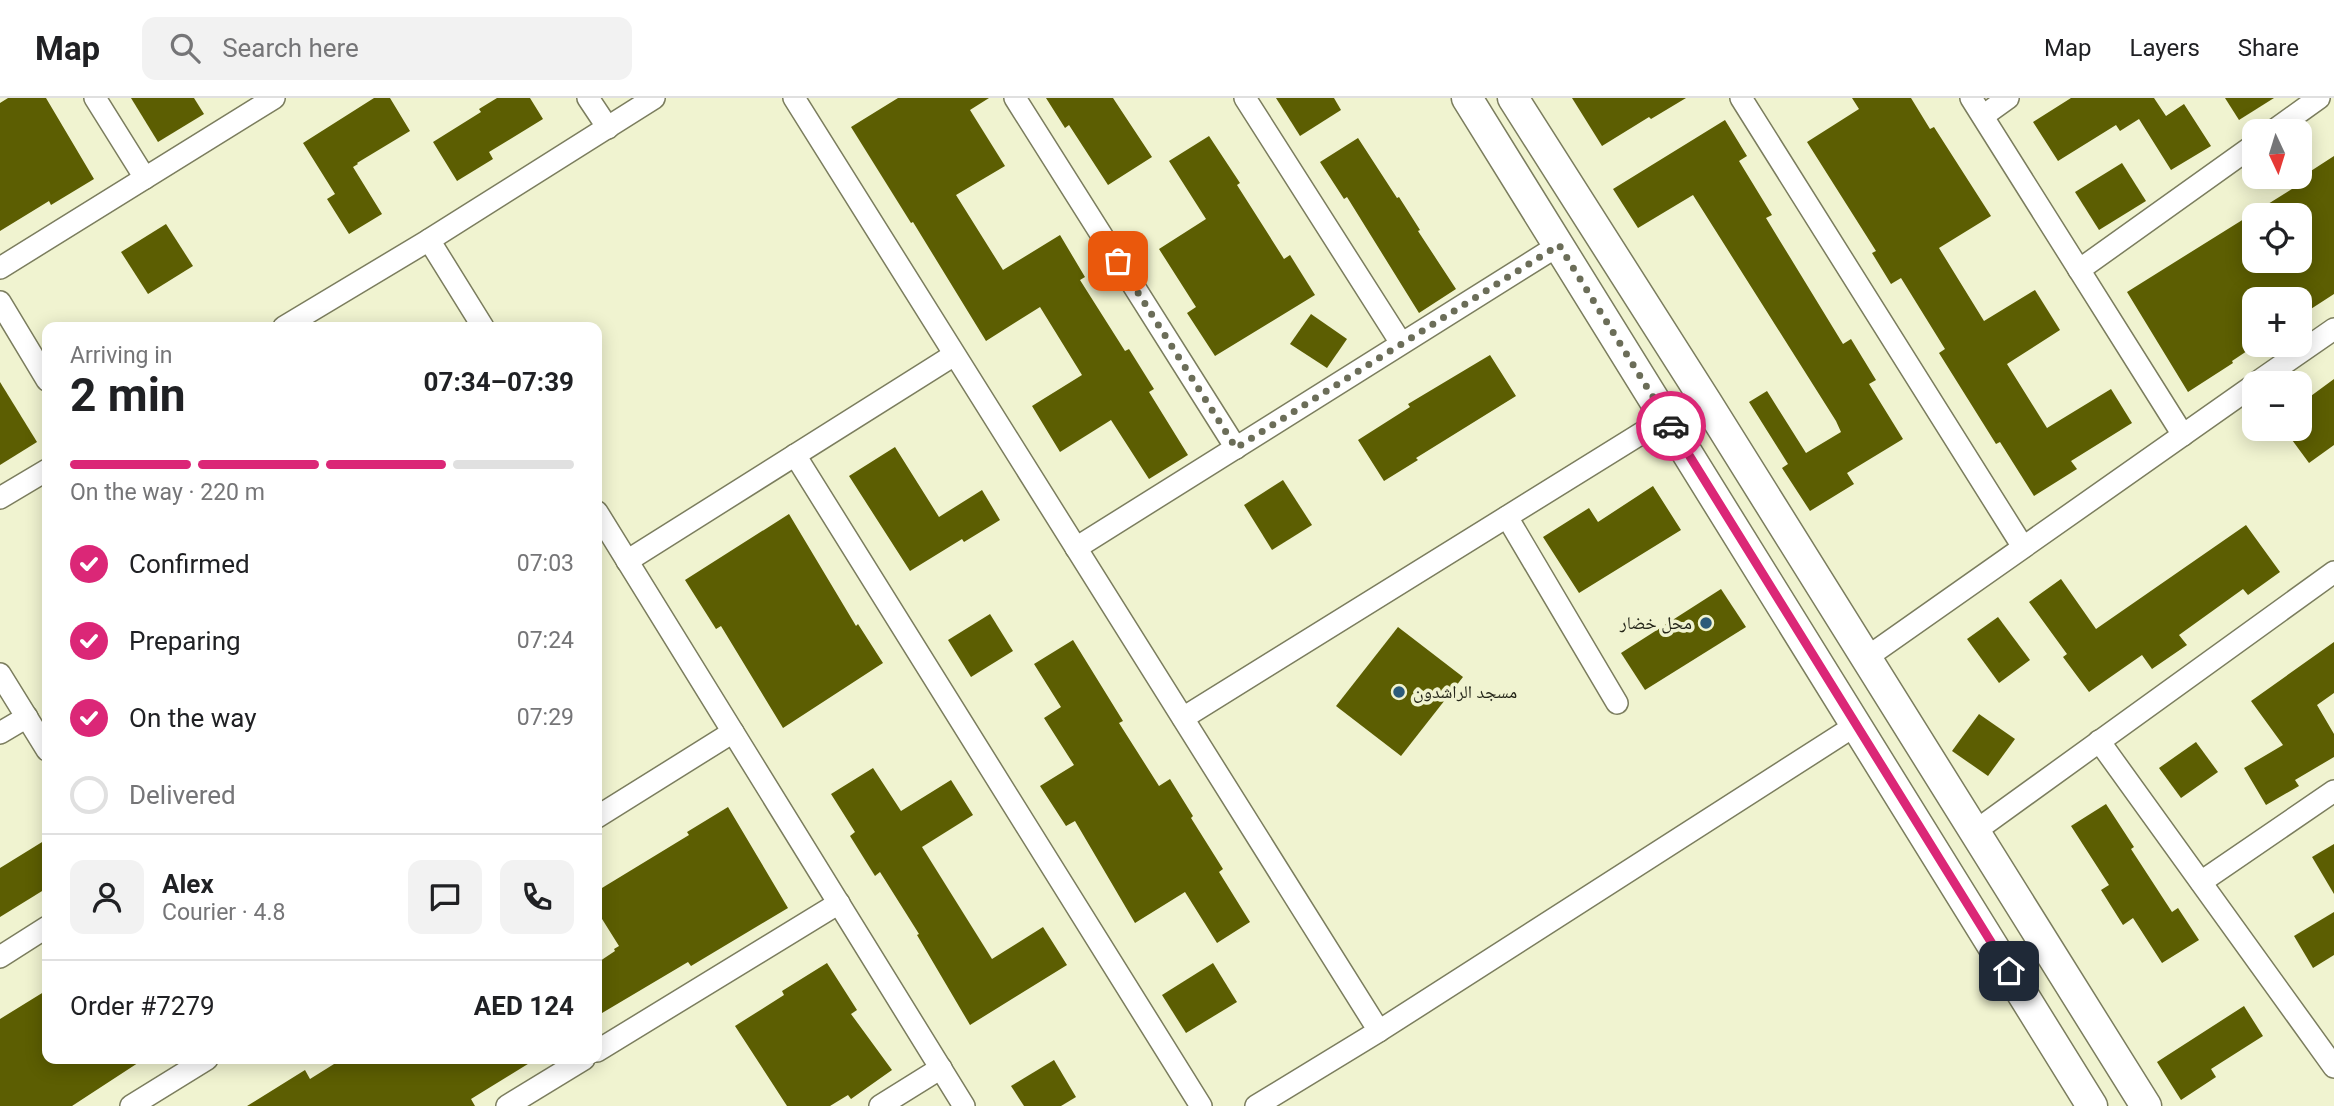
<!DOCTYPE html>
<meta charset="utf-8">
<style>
:root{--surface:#fff;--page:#f2f2f2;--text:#202124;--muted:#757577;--line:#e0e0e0;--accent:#db2777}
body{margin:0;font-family:Roboto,"Noto Naskh Arabic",sans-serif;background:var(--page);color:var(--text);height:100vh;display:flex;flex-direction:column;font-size:26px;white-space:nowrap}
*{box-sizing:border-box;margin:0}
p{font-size:23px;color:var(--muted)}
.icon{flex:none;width:38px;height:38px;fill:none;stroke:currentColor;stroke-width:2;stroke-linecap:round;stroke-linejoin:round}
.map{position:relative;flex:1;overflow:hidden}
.panel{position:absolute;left:42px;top:224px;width:560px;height:742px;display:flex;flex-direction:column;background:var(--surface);border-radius:14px;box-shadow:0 4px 18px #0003}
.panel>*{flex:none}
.needle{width:46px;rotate:176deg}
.buttons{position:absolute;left:2242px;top:21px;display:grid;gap:14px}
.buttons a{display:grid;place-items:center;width:70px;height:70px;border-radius:14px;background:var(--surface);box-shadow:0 4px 18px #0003;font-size:35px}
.pin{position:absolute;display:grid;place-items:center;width:60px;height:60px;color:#fff;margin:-30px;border-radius:14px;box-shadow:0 4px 10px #0006}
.courier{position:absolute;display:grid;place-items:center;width:70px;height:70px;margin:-35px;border:5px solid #db2777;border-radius:50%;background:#fff;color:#222;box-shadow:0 2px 9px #0007}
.head em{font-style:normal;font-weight:700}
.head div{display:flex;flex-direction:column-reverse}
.head{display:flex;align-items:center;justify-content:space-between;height:119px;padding:0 28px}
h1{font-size:46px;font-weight:700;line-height:52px}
.bar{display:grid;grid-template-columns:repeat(4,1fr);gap:10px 7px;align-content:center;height:84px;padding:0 28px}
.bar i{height:9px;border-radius:5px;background:var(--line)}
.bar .selected{background:var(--accent)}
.bar p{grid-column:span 4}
.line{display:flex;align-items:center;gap:18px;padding:0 28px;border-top:2px solid var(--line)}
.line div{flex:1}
.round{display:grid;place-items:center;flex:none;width:74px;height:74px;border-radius:14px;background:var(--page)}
ol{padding:0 28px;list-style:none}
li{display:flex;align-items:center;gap:21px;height:77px}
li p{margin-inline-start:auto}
li .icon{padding:7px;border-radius:50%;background:var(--accent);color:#fff;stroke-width:4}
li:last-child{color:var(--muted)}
li i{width:38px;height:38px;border:4px solid var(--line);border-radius:50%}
header{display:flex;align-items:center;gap:42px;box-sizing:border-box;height:98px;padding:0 35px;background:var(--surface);border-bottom:2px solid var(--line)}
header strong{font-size:33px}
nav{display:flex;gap:38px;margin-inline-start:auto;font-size:24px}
.search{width:490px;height:63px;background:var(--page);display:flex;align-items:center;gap:18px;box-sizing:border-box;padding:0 24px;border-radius:14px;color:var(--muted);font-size:26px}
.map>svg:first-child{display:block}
.building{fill:#5c5e02;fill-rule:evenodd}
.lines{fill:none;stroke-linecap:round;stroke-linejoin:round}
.street-casing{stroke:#7b7d5e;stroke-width:24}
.secondary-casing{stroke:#7b7d5e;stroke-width:33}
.street{stroke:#fff;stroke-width:21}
.secondary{stroke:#fff;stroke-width:30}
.done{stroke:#6b6d58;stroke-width:7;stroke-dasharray:0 12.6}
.route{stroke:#db2777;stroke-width:9}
.poi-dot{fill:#2c5b7a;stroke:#f0f3d0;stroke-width:2.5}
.labels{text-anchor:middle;stroke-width:7;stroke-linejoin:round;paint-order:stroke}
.poi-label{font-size:18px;fill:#242518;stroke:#f0f3d0;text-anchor:end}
</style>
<header>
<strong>Map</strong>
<div class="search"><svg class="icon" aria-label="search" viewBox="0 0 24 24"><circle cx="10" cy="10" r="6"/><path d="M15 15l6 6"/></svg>Search here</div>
<nav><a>Map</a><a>Layers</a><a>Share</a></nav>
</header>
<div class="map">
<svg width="2334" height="1008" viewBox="0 0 2334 1008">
<rect width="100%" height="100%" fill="#f0f3d0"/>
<g class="building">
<polygon points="8,0 46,0 94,81 51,107 49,103 0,133 0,5"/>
<polygon points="131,0 194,0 204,16 158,44"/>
<polygon points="374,0 390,0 410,33 357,65 358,66 353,69 382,116 349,136 327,101 335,96 303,45"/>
<polygon points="497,0 530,0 543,21 489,54 493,61 457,83 433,44 481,14 479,11"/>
<polygon points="898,0 989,0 970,12 1005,68 956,97 1003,172 1060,137 1085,179 1080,182 1125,253 1129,251 1154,291 1149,294 1188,357 1149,381 1111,322 1060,354 1032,308 1082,277 1040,209 986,243 913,124 911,125 851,29"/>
<polygon points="1046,0 1113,0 1152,59 1108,87 1069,27 1065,30"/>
<polygon points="1276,0 1334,0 1341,12 1300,38"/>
<polygon points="1572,0 1686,0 1651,21 1649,19 1602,48"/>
<polygon points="1852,0 1911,0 1930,31 1934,29 1991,118 1939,150 1984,223 2035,192 2060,232 2007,266 2047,330 2111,291 2132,325 2071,363 2077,371 2034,398 2000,344 1996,346 1939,255 1945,251 1901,180 1891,186 1872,155 1876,153 1807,44 1859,11"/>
<polygon points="2071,0 2154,0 2166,18 2184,6 2211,48 2171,72 2139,21 2120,33 2116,27 2058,63 2033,24"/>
<polygon points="2225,0 2274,0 2239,22"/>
<polygon points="1725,22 1747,58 1739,63 1772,117 1766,120 1843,246 1851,241 1876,282 1869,286 1903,341 1847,375 1854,386 1810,413 1782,370 1788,366 1749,304 1767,293 1806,355 1841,334 1836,323 1693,97 1638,130 1613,91"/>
<polygon points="1209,38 1240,85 1237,87 1284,161 1290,157 1315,197 1215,258 1187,215 1196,209 1159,151 1206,121 1169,63"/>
<polygon points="1358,40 1397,100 1399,99 1420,132 1418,133 1456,191 1419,215 1347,99 1344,101 1320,64"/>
<path d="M2334,58V196L2300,218V201H2254V247H2256L2232,263L2233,265L2188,294L2127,194L2303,84L2300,80ZM2254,117H2300V163H2254Z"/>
<polygon points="2122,65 2146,103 2099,132 2075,94"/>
<polygon points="166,126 193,168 148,196 121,154"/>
<polygon points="1311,216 1347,241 1327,270 1290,246"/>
<polygon points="1490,257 1516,298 1416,360 1418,362 1384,383 1358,342 1410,309 1408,306"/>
<polygon points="2334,281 2334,347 2309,365 2284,331 2300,331 2300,306"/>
<polygon points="0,284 37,344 0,367"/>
<polygon points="895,349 939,419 982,392 1000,422 964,444 962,441 910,473 849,378"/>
<polygon points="1283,382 1312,427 1272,452 1244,407"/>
<polygon points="1653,388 1681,432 1579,495 1543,439 1589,410 1598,424"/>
<polygon points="789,416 856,528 858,526 883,565 783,630 721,528 716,531 685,482"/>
<polygon points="2246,427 2280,474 2248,497 2243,491 2179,537 2187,547 2152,571 2142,557 2089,594 2063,559 2067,556 2029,504 2061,481 2096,531"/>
<polygon points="1721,491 1746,529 1645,592 1621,555"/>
<polygon points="990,516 1013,553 971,579 948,542"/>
<polygon points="1998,519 2030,562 1999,585 1967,541"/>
<polygon points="1398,529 1463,579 1401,658 1336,608"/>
<polygon points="1073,542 1123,623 1119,625 1159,688 1170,681 1193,718 1191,720 1223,771 1219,774 1250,824 1217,845 1185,794 1135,825 1075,723 1066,728 1040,688 1074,667 1044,620 1061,609 1034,566"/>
<polygon points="2334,544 2334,595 2317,607 2334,636 2334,659 2295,682 2299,688 2266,707 2244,670 2283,647 2251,603"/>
<polygon points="1979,616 2015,641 1988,678 1952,653"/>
<polygon points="2196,644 2218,674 2181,700 2159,670"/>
<polygon points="873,670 901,713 951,682 973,717 922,749 992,861 1043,829 1067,867 970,927 917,837 919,836 880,774 875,778 850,738 855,734 831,696"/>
<polygon points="2106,706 2134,749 2131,751 2172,814 2178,810 2199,842 2162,865 2133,820 2123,827 2101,792 2109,787 2071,728"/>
<polygon points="728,709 788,810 691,868 688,864 597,918 597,865 615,853 614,851 619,848 597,813 597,793 689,737 687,734"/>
<polygon points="47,741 47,790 0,819 0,770"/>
<polygon points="2334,746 2334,796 2312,759"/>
<polygon points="2334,814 2334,857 2313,870 2294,838"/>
<polygon points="827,865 857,912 851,916 892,972 851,1001 848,997 830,1008 787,1008 735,928 784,897 782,893"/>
<polygon points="1213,865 1237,904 1186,935 1162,897"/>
<polygon points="47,892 47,961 144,961 72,1008 0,1008 0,921"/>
<polygon points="2244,908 2263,938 2211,971 2216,979 2181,1002 2157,964"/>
<polygon points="342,961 536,961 471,1001 475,1008 247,1008 305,972 310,981"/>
<polygon points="1054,962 1076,999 1061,1008 1024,1008 1011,988"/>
</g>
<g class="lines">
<g class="street-casing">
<g id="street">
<polyline points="95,0 145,80"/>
<polyline points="588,0 608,30"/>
<polyline points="794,0 1379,933 1256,1008"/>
<polyline points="1015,0 1236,350"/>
<polyline points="1245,0 1401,245"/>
<polyline points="1741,0 2023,449"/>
<polyline points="1971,0 2183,337"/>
<polyline points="1983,18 2008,0"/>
<polyline points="2273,33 2319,0"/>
<polyline points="429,142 483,229"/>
<polyline points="0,170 274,0"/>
<polyline points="2079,172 2254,47"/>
<polyline points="0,204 47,282"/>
<polyline points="284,229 429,142 654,0"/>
<polyline points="2256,285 2334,231"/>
<polyline points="795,357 1201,1008"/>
<polyline points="0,400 47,372"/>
<polyline points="597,414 964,1008"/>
<polyline points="1507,419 1617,605"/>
<polyline points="1076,450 1559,147"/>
<polyline points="627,463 954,257"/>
<polyline points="1866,560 2254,287"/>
<polyline points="0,576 47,652"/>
<polyline points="1183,620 1666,320"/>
<polyline points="0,635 27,619"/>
<polyline points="2099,643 2334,969"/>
<polyline points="597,719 733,634"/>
<polyline points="1974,734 2334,474"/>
<polyline points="2201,784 2334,693"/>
<polyline points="0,859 47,829"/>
<polyline points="1379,933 1856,627"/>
<polyline points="597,953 839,805"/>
<polyline points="131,1008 207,961"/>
<polyline points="507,1008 584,961"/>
<polyline points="880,1008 941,970"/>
</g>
</g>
<g class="secondary-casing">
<g id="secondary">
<polyline points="1467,0 2092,1008"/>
<polyline points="1513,0 1707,305 2146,1008"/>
</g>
</g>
<use href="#street" class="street"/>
<use href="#secondary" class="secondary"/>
</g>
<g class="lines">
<polyline class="done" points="1118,163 1236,350 1559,147 1671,328"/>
<polyline class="route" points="1671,328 2009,873"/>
</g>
<g class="poi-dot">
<circle cx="1706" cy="525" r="7"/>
<circle cx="1399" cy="594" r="7"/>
</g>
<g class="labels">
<g class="poi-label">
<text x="1692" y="531">محل خضار</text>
<text x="1413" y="600" text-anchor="start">مسجد الراشدون</text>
</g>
</g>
</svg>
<div class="buttons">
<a><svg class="needle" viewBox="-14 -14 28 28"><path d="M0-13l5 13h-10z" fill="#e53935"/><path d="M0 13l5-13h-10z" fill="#757577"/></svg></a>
<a><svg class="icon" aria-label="locate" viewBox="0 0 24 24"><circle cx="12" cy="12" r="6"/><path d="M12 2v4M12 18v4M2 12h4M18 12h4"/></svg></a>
<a>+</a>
<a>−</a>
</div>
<div class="pin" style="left:1118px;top:163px;background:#ea580c"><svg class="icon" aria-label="bag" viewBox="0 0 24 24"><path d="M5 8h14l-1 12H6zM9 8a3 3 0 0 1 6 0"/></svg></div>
<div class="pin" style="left:2009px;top:873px;background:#1f2937"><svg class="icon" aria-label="home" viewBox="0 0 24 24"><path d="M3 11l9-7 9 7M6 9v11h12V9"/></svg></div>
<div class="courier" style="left:1671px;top:328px"><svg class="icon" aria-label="car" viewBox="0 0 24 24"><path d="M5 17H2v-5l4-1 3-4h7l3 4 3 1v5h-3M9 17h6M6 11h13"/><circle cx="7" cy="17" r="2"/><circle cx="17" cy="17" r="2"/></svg></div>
<section class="panel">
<div class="head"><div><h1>2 min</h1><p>Arriving in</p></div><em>07:34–07:39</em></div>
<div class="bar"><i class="selected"></i><i class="selected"></i><i class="selected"></i><i></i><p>On the way · 220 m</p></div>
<ol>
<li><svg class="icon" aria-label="check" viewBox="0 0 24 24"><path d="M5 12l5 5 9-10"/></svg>Confirmed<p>07:03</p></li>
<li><svg class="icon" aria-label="check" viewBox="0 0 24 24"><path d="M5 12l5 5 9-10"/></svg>Preparing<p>07:24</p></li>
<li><svg class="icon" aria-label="check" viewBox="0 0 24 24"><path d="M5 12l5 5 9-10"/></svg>On the way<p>07:29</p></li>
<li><i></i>Delivered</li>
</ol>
<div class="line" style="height:126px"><a class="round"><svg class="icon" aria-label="person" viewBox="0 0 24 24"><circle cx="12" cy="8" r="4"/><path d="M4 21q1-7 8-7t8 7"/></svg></a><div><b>Alex</b><p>Courier · 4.8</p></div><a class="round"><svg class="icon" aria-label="chat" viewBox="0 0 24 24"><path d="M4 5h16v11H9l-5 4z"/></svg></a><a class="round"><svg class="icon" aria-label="phone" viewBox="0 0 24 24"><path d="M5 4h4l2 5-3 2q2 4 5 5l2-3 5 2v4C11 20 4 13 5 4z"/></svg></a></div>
<div class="line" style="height:91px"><div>Order #7279</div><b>AED 124</b></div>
</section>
</div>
